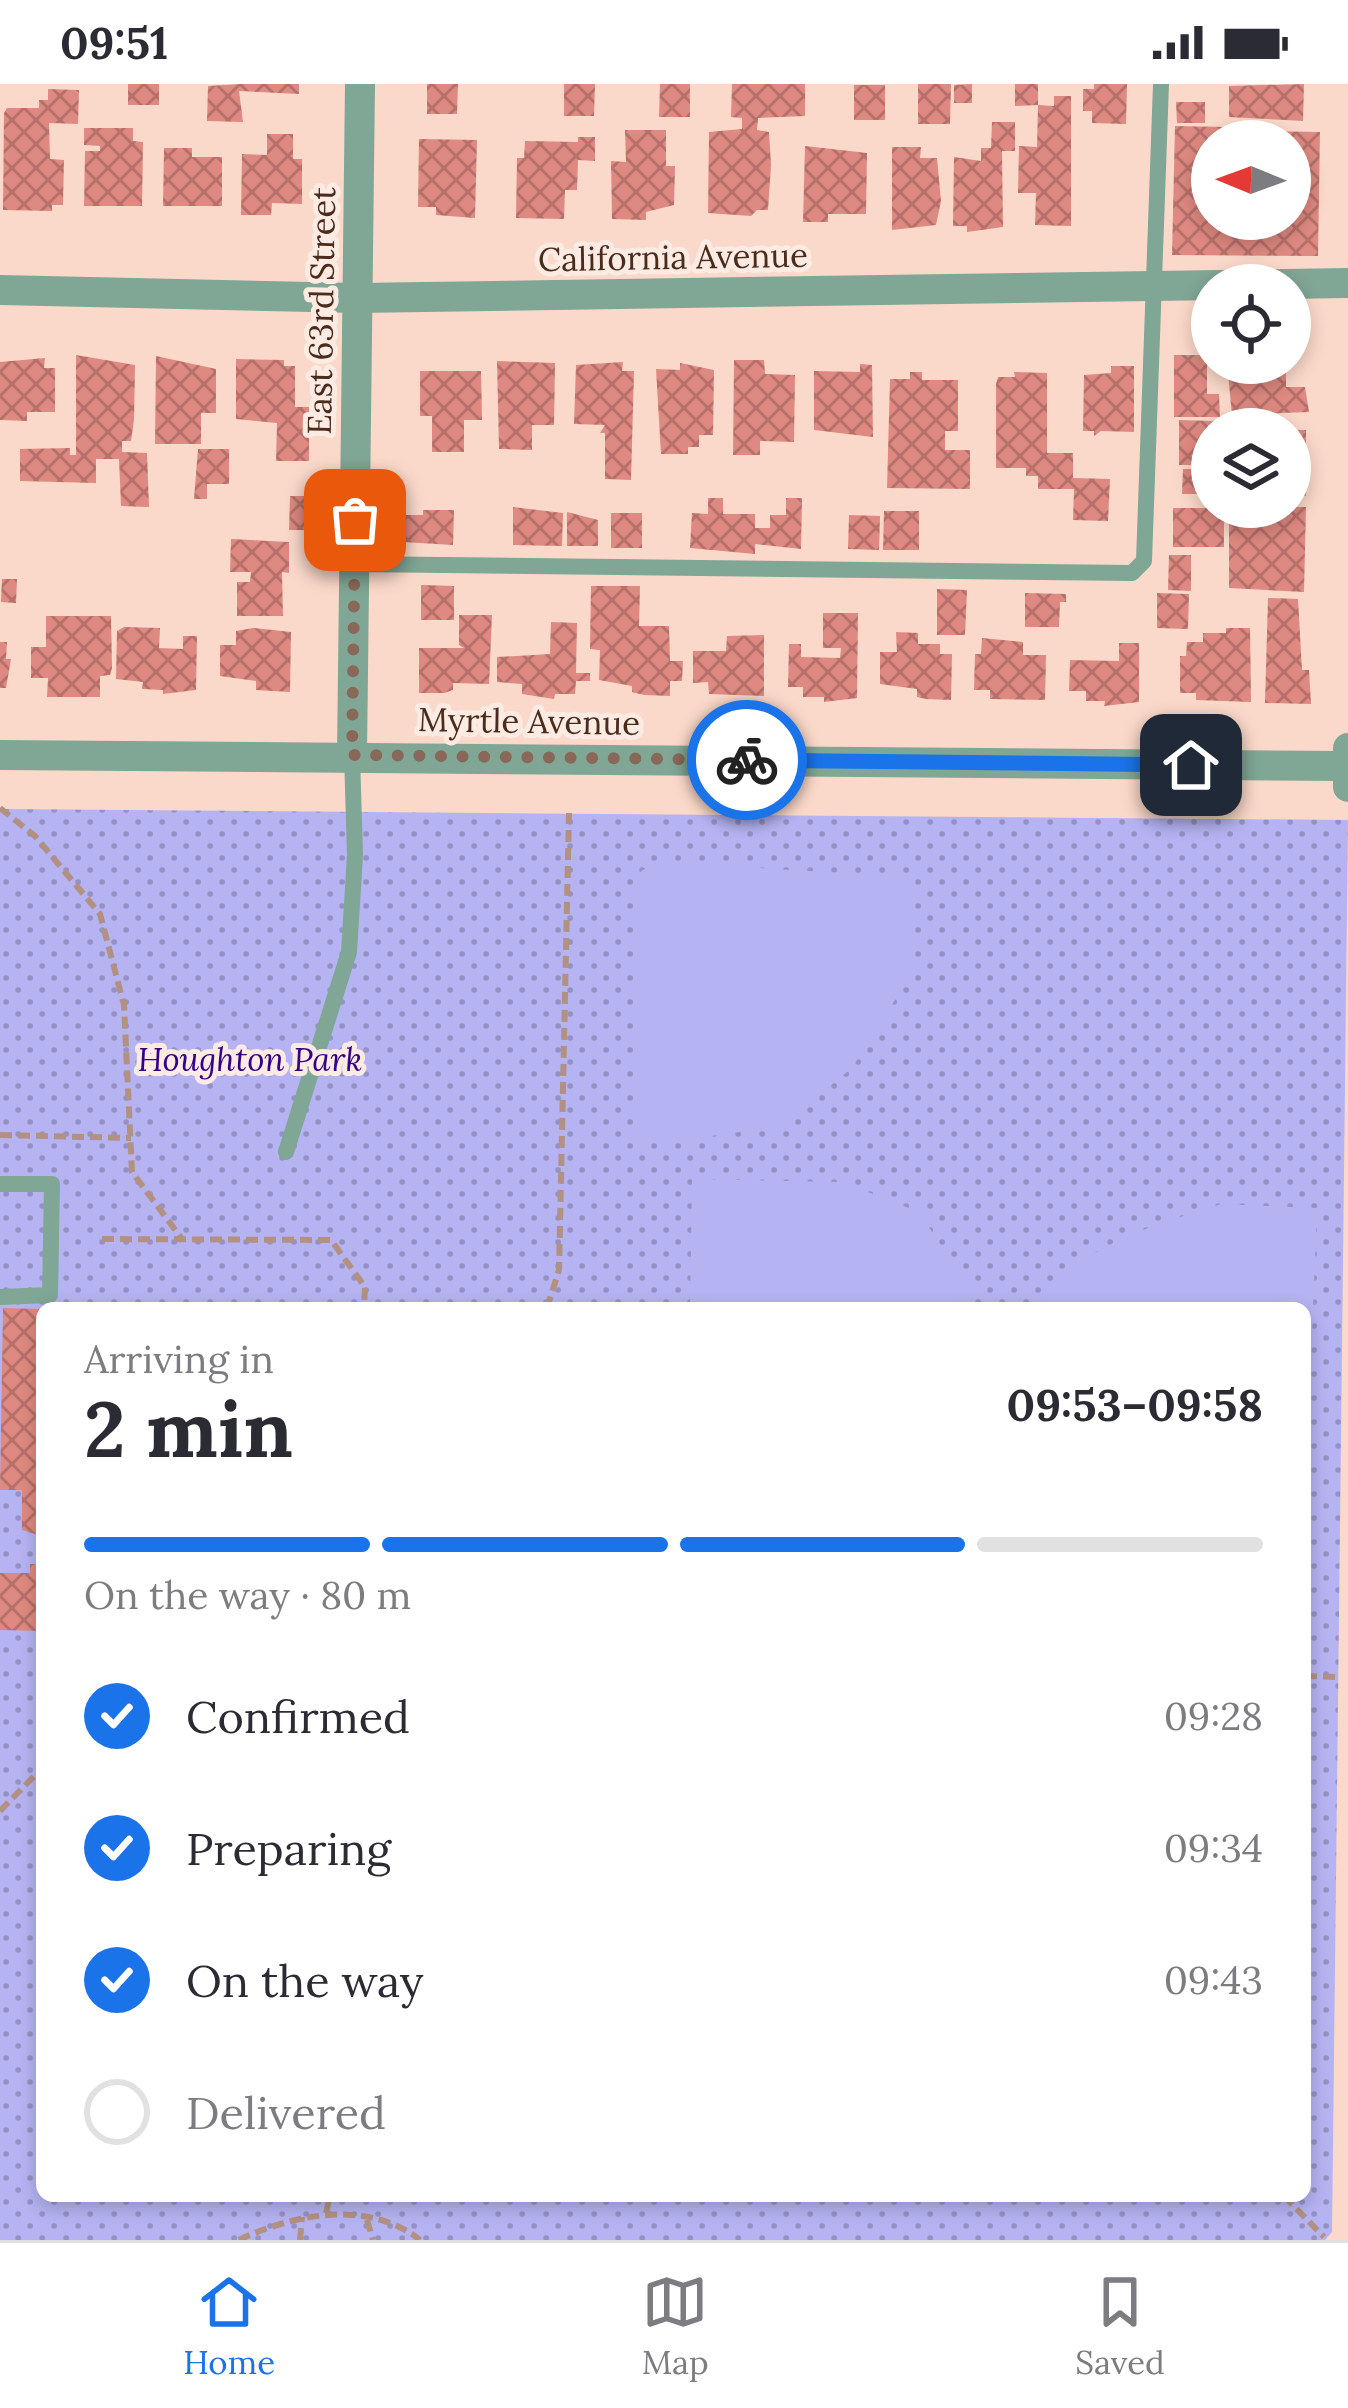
<!DOCTYPE html>
<meta charset="utf-8">
<style>
:root{--surface:#fff;--page:#f7f7f7;--text:#2b2b33;--muted:#7c7c81;--line:#e1e1e2;--accent:#1a73e8}
body{margin:0;font-family:Lora,serif;background:var(--page);color:var(--text);height:100vh;display:flex;flex-direction:column;font-size:45px;white-space:nowrap}
*{box-sizing:border-box;margin:0}
p{font-size:39px;color:var(--muted)}
.icon{flex:none;width:66px;height:66px;fill:none;stroke:currentColor;stroke-width:2;stroke-linecap:round;stroke-linejoin:round}
.map{position:relative;flex:1;overflow:hidden}
.details{position:absolute;left:36px;top:1218px;width:1275px;height:900px;display:flex;flex-direction:column;background:var(--surface);border-radius:18px;box-shadow:0 6px 18px #0003}
.details>*{flex:none}
.needle{width:78px;rotate:271deg}
.buttons{position:absolute;left:1191px;top:36px;display:grid;gap:24px}
.buttons a{display:grid;place-items:center;width:120px;height:120px;border-radius:50%;background:var(--surface);box-shadow:0 6px 18px #0003;font-size:60px}
.pin{position:absolute;display:grid;place-items:center;width:102px;height:102px;color:#fff;margin:-51px;border-radius:24px;box-shadow:0 6px 18px #0006}
.courier{position:absolute;display:grid;place-items:center;width:120px;height:120px;margin:-60px;border:9px solid #1a73e8;border-radius:50%;background:#fff;color:#222;box-shadow:0 3px 15px #0007}
.summary em{font-style:normal;font-weight:700}
.summary div{display:flex;flex-direction:column-reverse}
.summary{display:flex;align-items:center;justify-content:space-between;height:204px;padding:0 48px}
h1{font-size:78px;font-weight:700;line-height:90px}
.bar{display:grid;grid-template-columns:repeat(4,1fr);gap:18px 12px;align-content:center;height:144px;padding:0 48px}
.bar i{height:15px;border-radius:9px;background:var(--line)}
.bar .active{background:var(--accent)}
.bar p{grid-column:span 4}
ol{padding:0 48px;list-style:none}
li{display:flex;align-items:center;gap:36px;height:132px}
li p{margin-inline-start:auto}
li .icon{padding:12px;border-radius:50%;background:var(--accent);color:#fff;stroke-width:4}
li:last-child{color:var(--muted)}
li i{width:66px;height:66px;border:6px solid var(--line);border-radius:50%}
.status{display:flex;justify-content:space-between;align-items:center;height:84px;padding:0 60px;background:var(--surface);direction:ltr}
.status svg{height:33px;fill:currentColor}
.menu{display:flex;justify-content:space-around;align-items:center;height:168px;border-top:3px solid var(--line);background:var(--surface);font-size:33px;color:var(--muted)}
.menu a{display:grid;justify-items:center;gap:6px}
.menu .active{color:var(--accent)}
.map>svg:first-child{display:block}
.grass{fill:url(#grass-dots);fill-rule:evenodd}
.garden{fill:#b5b3f2}
.building{fill:url(#building-cross-hatch)}
.lines{fill:none;stroke-linecap:round;stroke-linejoin:round}
.path{stroke:#b29182;stroke-width:6;stroke-dasharray:12 6;stroke-linecap:butt}
.service{stroke:#80a695;stroke-width:16}
.minor{stroke:#80a695;stroke-width:30}
.tertiary{stroke:#80a695;stroke-width:30}
.done{stroke:#886859;stroke-width:12;stroke-dasharray:0 21.6}
.route{stroke:#1a73e8;stroke-width:15}
.labels{text-anchor:middle;stroke-width:10;stroke-linejoin:round;paint-order:stroke}
.street-label{font-size:33px;fill:#4a2b1c;stroke:#fbebe3}
.park-label{font-size:33px;font-style:italic;fill:#340088;stroke:#fbebe3}
</style>
<div class="status"><b>09:51</b><svg viewBox="0 0 49 12"><path d="M0 12V9h3v3zM5 12V6h3v6zM10 12V3h3v9zM15 12V0h3v12zM26 1h20v11H26zM47 4h2v5h-2z"/></svg></div>
<div class="map">
<svg width="1348" height="2156" viewBox="0 0 1348 2156">
<defs>
<pattern id="grass-dots" width="8" height="8" patternUnits="userSpaceOnUse" patternTransform="scale(3)"><rect width="8" height="8" fill="#b5b3f2"/><path d="M2 2h.1M6 6h.1" fill="none" stroke="#9592c3" stroke-width="1.8" stroke-linecap="round"/></pattern>
<pattern id="building-cross-hatch" width="8" height="8" patternUnits="userSpaceOnUse" patternTransform="scale(3)"><rect width="8" height="8" fill="#de8981"/><path d="M0 0l8 8M0 8l8-8" fill="none" stroke="#b67069"/></pattern>
</defs>
<rect width="100%" height="100%" fill="#fbd9ca"/>
<path class="grass" d="M0,725L1348,736L1332,2148L1325,2156H0ZM42,1224H1305V2112H42Z"/>
<g class="garden">
<polygon points="657,778 914,793 910,892 852,984 781,1042 698,1054 633,1053 635,791"/>
<polygon points="692,1095 842,1098 919,1128 974,1212 974,1224 690,1224"/>
<path d="M1221,1120L1317,1124L1305,1430V1224H1041C1079,1159 1153,1142 1221,1120Z"/>
</g>
<g class="building">
<rect x="128" y="0" width="31" height="21"/>
<polygon points="240,0 299,0 299,10 239,7 243,38 207,37 208,2"/>
<polygon points="427,0 458,0 457,30 427,30"/>
<polygon points="564,0 595,0 594,32 564,32"/>
<polygon points="660,0 690,0 690,33 659,33"/>
<polygon points="732,0 805,0 805,32 758,34 757,46 769,48 771,81 768,126 757,126 751,132 708,129 709,48 742,45 742,34 731,33"/>
<polygon points="918,0 951,0 950,40 918,40"/>
<polygon points="972,0 972,19 954,19 954,1"/>
<polygon points="1015,0 1038,0 1038,21 1054,22 1054,12 1071,12 1071,142 1035,141 1036,109 1018,109 1019,62 1037,63 1038,21 1015,22"/>
<polygon points="1094,0 1127,0 1126,40 1092,39 1092,27 1083,27 1083,5 1094,5"/>
<polygon points="1304,0 1303,37 1229,33 1229,2"/>
<rect x="854" y="1" width="31" height="35"/>
<polygon points="48,5 79,6 78,40 49,39 50,75 64,76 63,121 52,121 52,127 3,126 4,29 7,24 39,24 39,16 48,16"/>
<polygon points="1176,18 1205,18 1205,39 1177,39"/>
<polygon points="992,38 1015,38 1015,67 1002,67 1003,143 967,148 967,142 953,142 954,73 981,77 981,64 991,64"/>
<polygon points="1175,42 1228,43 1228,57 1212,57 1212,135 1290,135 1290,57 1252,57 1252,47 1320,48 1318,172 1172,171"/>
<polygon points="84,44 133,44 133,57 143,58 142,122 84,122 85,67 100,67 100,62 84,61"/>
<polygon points="625,46 666,46 666,82 675,82 674,121 646,128 646,136 612,135 611,77 626,78"/>
<polygon points="267,50 293,50 293,75 302,75 302,120 272,119 271,131 241,131 242,70 267,71"/>
<polygon points="578,53 595,53 595,77 578,76 577,106 565,106 564,135 516,134 517,74 524,74 525,57 578,58"/>
<polygon points="419,55 477,56 475,134 436,131 436,123 418,123"/>
<polygon points="805,62 867,69 866,130 828,130 828,138 803,138"/>
<polygon points="892,63 921,63 920,74 937,74 941,117 936,141 892,146"/>
<polygon points="164,64 192,64 192,73 222,73 222,122 163,122"/>
<polygon points="76,271 135,281 134,336 131,357 122,357 122,368 147,369 149,423 121,422 119,375 96,375 96,399 20,397 20,365 70,364 70,371 76,371"/>
<polygon points="1174,271 1207,271 1207,310 1219,310 1220,333 1174,333"/>
<polygon points="156,272 216,285 216,329 201,329 201,360 155,360"/>
<polygon points="45,274 44,284 55,284 55,328 27,328 27,337 0,336 0,278"/>
<polygon points="236,275 284,276 284,282 295,282 295,323 309,323 309,377 276,377 277,339 236,335"/>
<polygon points="734,276 764,276 765,290 795,291 794,358 760,357 760,371 733,371"/>
<polygon points="497,277 555,279 554,341 532,341 532,366 499,365"/>
<polygon points="623,278 622,287 634,287 631,396 605,395 605,349 600,349 605,341 574,340 576,281"/>
<polygon points="680,279 714,286 713,351 699,351 699,363 688,363 688,370 661,370 656,285 680,286"/>
<polygon points="1227,279 1286,279 1286,303 1305,303 1309,328 1232,331"/>
<polygon points="860,280 872,281 873,353 814,346 814,287 860,288"/>
<polygon points="1111,282 1134,282 1134,348 1101,347 1094,352 1094,347 1083,347 1084,291 1111,289"/>
<polygon points="420,287 481,287 482,336 464,336 464,368 432,368 432,332 420,332"/>
<polygon points="910,288 922,288 922,296 958,296 958,347 945,347 945,366 970,366 970,405 887,404 890,295 910,295"/>
<polygon points="1014,288 1047,289 1047,369 1073,369 1073,394 1110,395 1108,437 1073,436 1074,405 1038,405 1038,392 1026,392 1026,384 996,384 996,300 998,293 1015,293"/>
<polygon points="1179,336 1215,337 1212,381 1179,381"/>
<rect x="1290" y="346" width="16" height="66"/>
<polygon points="198,365 229,365 229,400 207,400 207,415 194,415"/>
<polygon points="1183,385 1212,385 1212,410 1182,410"/>
<polygon points="290,412 308,412 308,446 289,446"/>
<polygon points="708,414 723,414 723,430 755,430 755,444 770,444 770,431 786,431 786,414 802,414 801,465 755,460 755,470 690,464 692,429 708,430"/>
<polygon points="513,423 563,429 562,462 513,461"/>
<polygon points="1229,423 1306,423 1304,508 1229,504"/>
<rect x="1173" y="424" width="51" height="39"/>
<polygon points="423,426 454,426 453,461 403,458 403,431 423,431"/>
<polygon points="884,427 919,427 919,466 883,466"/>
<polygon points="567,428 598,436 598,462 567,462"/>
<rect x="611" y="429" width="31" height="35"/>
<polygon points="849,431 880,432 879,466 848,465"/>
<polygon points="231,455 289,458 289,489 282,488 283,532 237,532 237,498 250,498 251,488 230,488"/>
<polygon points="1169,471 1191,471 1191,507 1168,506"/>
<polygon points="2,495 17,495 16,519 1,518"/>
<polygon points="421,501 454,502 454,536 421,536"/>
<polygon points="591,502 640,502 639,542 669,542 670,577 683,577 682,597 670,597 670,612 644,611 632,608 632,602 599,596 600,566 590,565"/>
<polygon points="937,505 967,506 965,551 937,551"/>
<polygon points="1025,509 1066,510 1066,518 1060,518 1059,543 1025,543"/>
<polygon points="1157,509 1189,510 1188,545 1157,544"/>
<polygon points="1268,514 1298,515 1302,586 1309,586 1311,620 1265,619"/>
<polygon points="823,529 858,529 857,614 824,618 824,613 803,613 803,603 788,603 789,560 801,560 801,573 840,574 841,564 823,564"/>
<polygon points="459,531 492,531 489,600 453,599 453,606 444,609 419,609 419,564 464,564 459,561"/>
<polygon points="46,532 111,532 112,584 110,591 100,592 100,613 47,613 48,594 31,594 31,563 46,563"/>
<polygon points="551,538 577,539 576,589 590,589 590,597 576,597 575,610 555,610 554,615 522,610 522,600 497,598 497,573 550,570"/>
<polygon points="124,543 160,544 159,564 183,565 183,552 197,552 196,606 163,610 163,606 142,605 143,598 116,595 117,547"/>
<polygon points="253,544 291,548 290,608 256,606 256,597 220,592 220,561 236,561 236,547"/>
<polygon points="1226,544 1250,544 1251,618 1196,616 1196,609 1180,609 1180,572 1186,572 1187,558 1203,558 1203,549 1226,549"/>
<polygon points="896,548 918,549 918,560 940,560 940,570 952,570 951,616 926,615 917,613 917,605 880,600 880,568 897,568"/>
<polygon points="764,551 764,612 709,610 708,598 693,599 693,567 726,567 727,552"/>
<polygon points="982,554 1023,558 1023,571 1046,571 1045,616 990,615 990,606 974,606 975,570 981,570"/>
<polygon points="0,558 7,558 6,575 11,575 6,604 0,604"/>
<polygon points="1119,559 1139,559 1139,618 1104,622 1105,617 1086,617 1086,607 1069,607 1070,576 1119,577"/>
<polygon points="3,1224 42,1225 42,1452 22,1446 22,1406 0,1406"/>
<polygon points="30,1480 42,1480 42,1547 0,1546 0,1489 30,1489"/>
</g>
<g class="lines">
<g class="path">
<polyline points="0,724 35,752 100,830 124,921 132,1088 182,1155"/>
<polyline points="0,1051 131,1054"/>
<polyline points="102,1155 331,1156 365,1203 364,1224"/>
<polyline points="547,1224 559,1186 569,729"/>
<polyline points="1305,1592 1337,1593"/>
<polyline points="0,1727 42,1684"/>
<polyline points="1284,2112 1324,2153"/>
<polyline points="326,2129 330,2112"/>
<polyline points="367,2136 373,2156"/>
<path d="M239,2156C293,2130 369,2115 420,2156"/>
<polyline points="300,2156 302,2133"/>
</g>
<g class="service">
<polyline points="355,480 1132,489 1144,477 1161,0"/>
<polyline points="286,1068 349,868 355,771 352,671"/>
<polyline points="0,1100 52,1100 50,1211 0,1213"/>
</g>
<g class="minor">
<polyline points="0,206 357,214 1348,199"/>
<polyline points="0,671 1345,682"/>
<polyline points="352,671 360,0"/>
</g>
<polyline class="tertiary" points="1348,664 1348,703"/>
</g>
<g class="lines">
<polyline class="done" points="355,436 352,671 747,676"/>
<polyline class="route" points="747,676 1191,681"/>
</g>
<g class="labels">
<g class="street-label">
<text transform="translate(673 173) rotate(-1)" y="12">California Avenue</text>
<text transform="translate(321 227) rotate(-89)" y="12">East 63rd Street</text>
<text transform="translate(529 637) rotate(1)" y="12">Myrtle Avenue</text>
</g>
<g class="park-label">
<text x="250" y="987">Houghton Park</text>
</g>
</g>
</svg>
<div class="buttons">
<a><svg class="needle" viewBox="-14 -14 28 28"><path d="M0-13l5 13h-10z" fill="#e53935"/><path d="M0 13l5-13h-10z" fill="#7c7c81"/></svg></a>
<a><svg class="icon" aria-label="locate" viewBox="0 0 24 24"><circle cx="12" cy="12" r="6"/><path d="M12 2v4M12 18v4M2 12h4M18 12h4"/></svg></a>
<a><svg class="icon" aria-label="layers" viewBox="0 0 24 24"><path d="M12 4l9 5-9 5-9-5zM3 14l9 5 9-5"/></svg></a>
</div>
<div class="pin" style="left:355px;top:436px;background:#ea580c"><svg class="icon" aria-label="bag" viewBox="0 0 24 24"><path d="M5 8h14l-1 12H6zM9 8a3 3 0 0 1 6 0"/></svg></div>
<div class="pin" style="left:1191px;top:681px;background:#1f2937"><svg class="icon" aria-label="home" viewBox="0 0 24 24"><path d="M3 11l9-7 9 7M6 9v11h12V9"/></svg></div>
<div class="courier" style="left:747px;top:676px"><svg class="icon" aria-label="bike" viewBox="0 0 24 24"><circle cx="6" cy="16" r="4"/><circle cx="18" cy="16" r="4"/><path d="M6 16l4-8h5l3 8M10 8l3 8H6M13 5h3"/></svg></div>
<section class="details">
<div class="summary"><div><h1>2 min</h1><p>Arriving in</p></div><em>09:53–09:58</em></div>
<div class="bar"><i class="active"></i><i class="active"></i><i class="active"></i><i></i><p>On the way · 80 m</p></div>
<ol>
<li><svg class="icon" aria-label="check" viewBox="0 0 24 24"><path d="M5 12l5 5 9-10"/></svg>Confirmed<p>09:28</p></li>
<li><svg class="icon" aria-label="check" viewBox="0 0 24 24"><path d="M5 12l5 5 9-10"/></svg>Preparing<p>09:34</p></li>
<li><svg class="icon" aria-label="check" viewBox="0 0 24 24"><path d="M5 12l5 5 9-10"/></svg>On the way<p>09:43</p></li>
<li><i></i>Delivered</li>
</ol>
</section>
</div>
<nav class="menu">
<a class="active"><svg class="icon" aria-label="home" viewBox="0 0 24 24"><path d="M3 11l9-7 9 7M6 9v11h12V9"/></svg>Home</a>
<a><svg class="icon" aria-label="map" viewBox="0 0 24 24"><path d="M3 6l6-2 6 2 6-2v14l-6 2-6-2-6 2zM9 4v14M15 6v14"/></svg>Map</a>
<a><svg class="icon" aria-label="saved" viewBox="0 0 24 24"><path d="M7 4h10v16l-5-4-5 4z"/></svg>Saved</a>
</nav>
